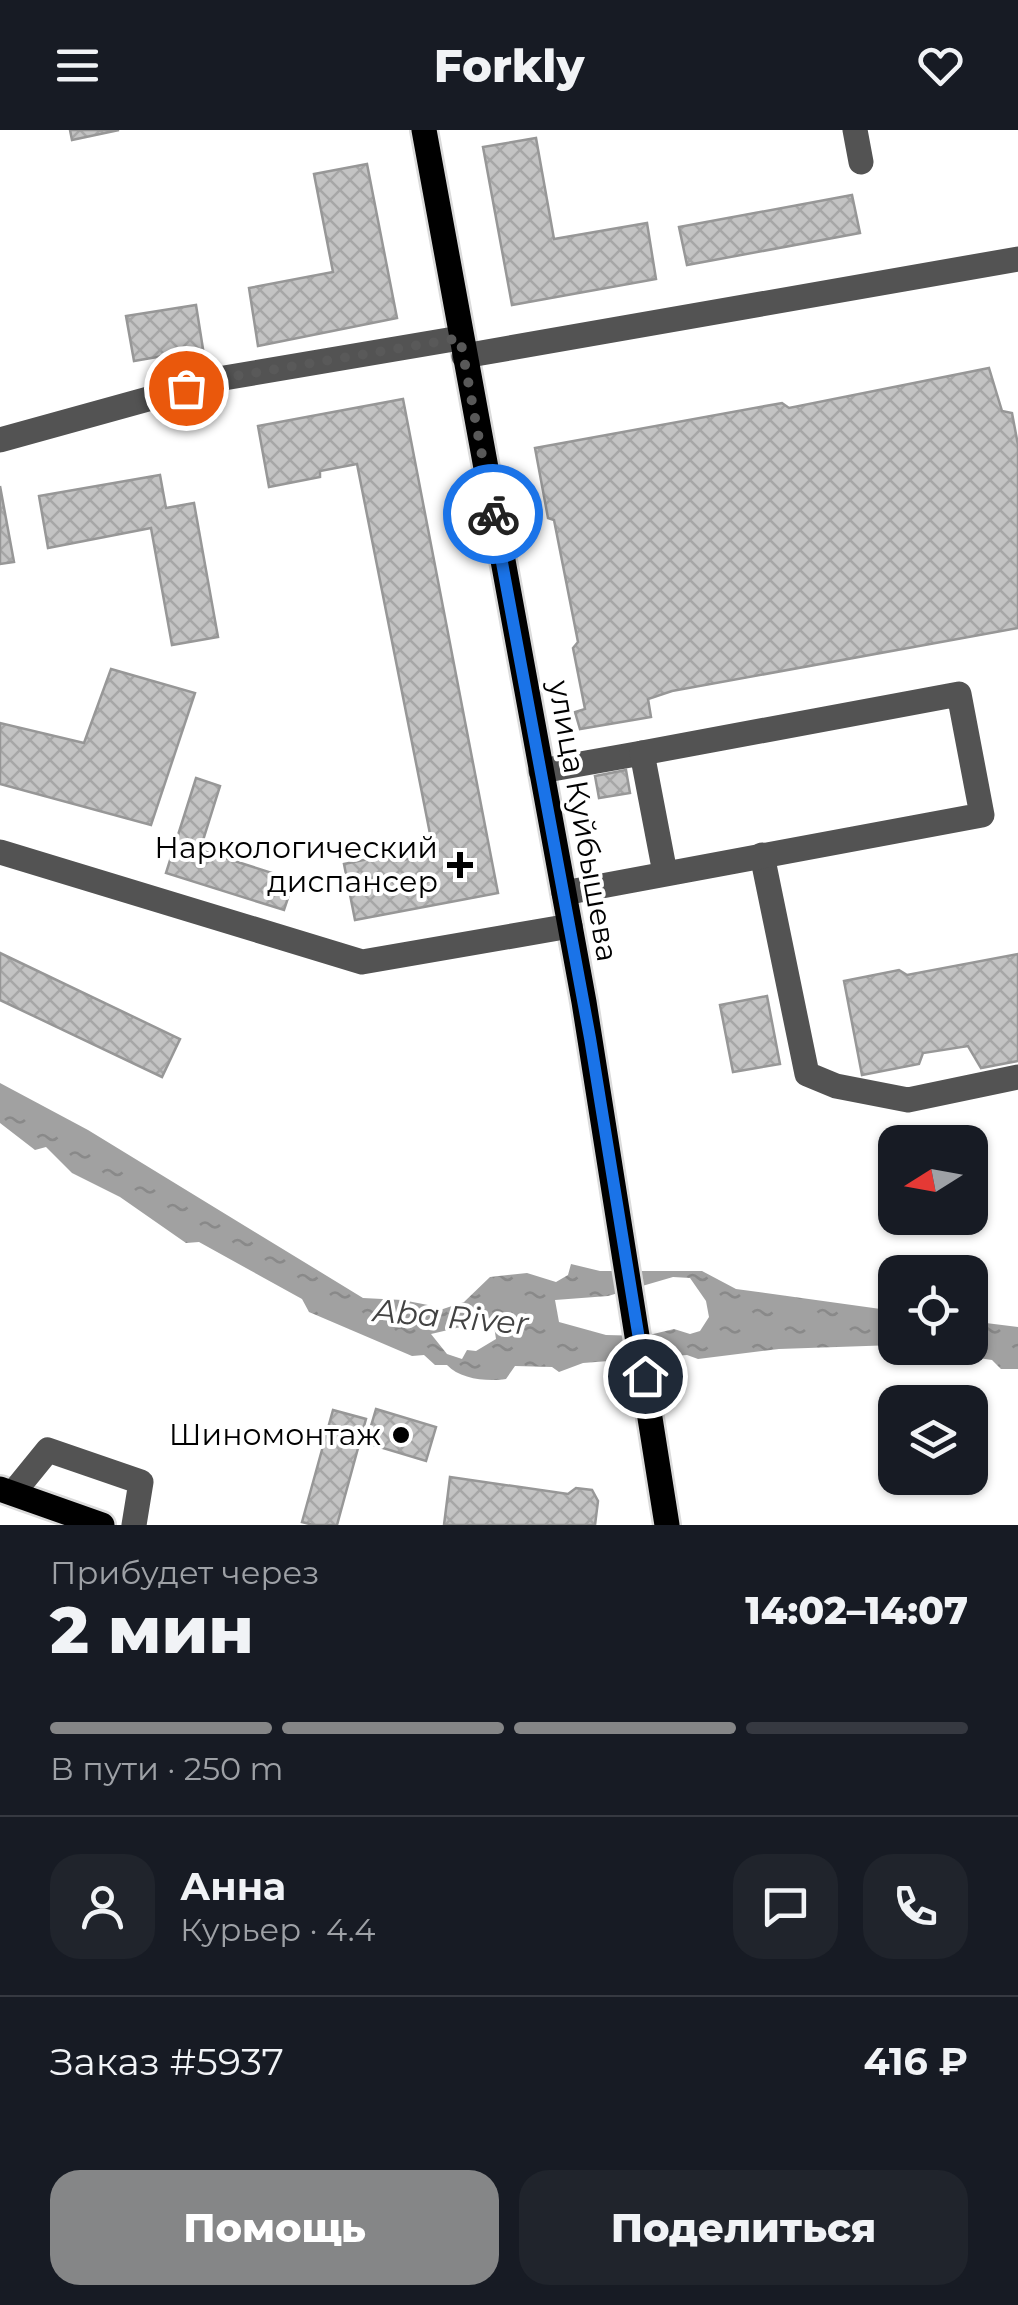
<!DOCTYPE html>
<html lang="ru">
<meta charset="utf-8">
<style>
:root{--surface:#171b24;--page:#20242c;--text:#f1f3f6;--muted:#9ea1a6;--line:#363941;--accent:#858687}
body{margin:0;font-family:Montserrat,sans-serif;background:var(--page);color:var(--text);height:100vh;display:flex;flex-direction:column;font-size:38px;white-space:nowrap}
*{box-sizing:border-box;margin:0}
p{font-size:32px;color:var(--muted)}
.icon{flex:none;width:55px;height:55px;fill:none;stroke:currentColor;stroke-width:2;stroke-linecap:round;stroke-linejoin:round}
.map{position:relative;height:1395px;overflow:hidden}
.drawer{display:flex;flex-direction:column;background:var(--surface);flex:1}
.drawer>*{flex:none}
.needle{width:65px;rotate:259deg}
.buttons{position:absolute;left:878px;top:995px;display:grid;gap:20px}
.buttons a{display:grid;place-items:center;width:110px;height:110px;border-radius:20px;background:var(--surface);box-shadow:0 2px 8px #0004;font-size:50px}
.pin{position:absolute;display:grid;place-items:center;width:85px;height:85px;color:#fff;margin:-42px;border:5px solid #fff;border-radius:50%;box-shadow:0 2px 10px #0007}
.courier{position:absolute;display:grid;place-items:center;width:100px;height:100px;margin:-50px;border:8px solid #1a73e8;border-radius:50%;background:#fff;color:#222;box-shadow:0 2px 12px #0007}
.head em{font-style:normal;font-weight:800}
.head div{display:flex;flex-direction:column-reverse}
.head{display:flex;align-items:center;justify-content:space-between;height:170px;padding:0 50px}
h1{font-size:65px;font-weight:800;line-height:75px}
.bar{display:grid;grid-template-columns:repeat(4,1fr);gap:15px 10px;align-content:center;height:120px;padding:0 50px}
.bar i{height:12px;border-radius:8px;background:var(--line)}
.bar .current{background:var(--accent)}
.bar p{grid-column:span 4}
.line{display:flex;align-items:center;gap:25px;padding:0 50px;border-top:2px solid var(--line)}
.line div{flex:1}
.round{display:grid;place-items:center;flex:none;width:105px;height:105px;border-radius:30px;background:var(--page)}
.button{display:flex;gap:20px;margin-top:auto;padding:20px 50px}
.button a{flex:1;height:115px;border-radius:30px;background:var(--accent);color:#fff;font-size:40px;font-weight:800;line-height:115px;text-align:center}
.button a+a{background:var(--page);color:var(--text)}
header{display:flex;justify-content:space-between;align-items:center;height:130px;padding:0 50px;background:var(--surface);font-size:45px;font-weight:800}
.map>svg:first-child{display:block}
.water{fill:url(#water-ripples);fill-rule:evenodd}
.building{fill:url(#building-cross-hatch);stroke:#979797;stroke-width:2.5}
.lines{fill:none;stroke-linecap:round;stroke-linejoin:round}
.major-casing{stroke:#dbdbdb;stroke-width:30}
.minor{stroke:#535353;stroke-width:25}
.major{stroke:#000;stroke-width:25}
.done{stroke:#595959;stroke-width:10;stroke-dasharray:0 18}
.route{stroke:#1a73e8;stroke-width:12}
.poi-dot{fill:#000;stroke:#fff;stroke-width:4}
.labels{text-anchor:middle;stroke-width:8;stroke-linejoin:round;paint-order:stroke}
.street-label{font-size:30px;fill:#000;stroke:#fff}
.poi-label{font-size:30px;fill:#000;stroke:#fff;text-anchor:end}
.water-label{font-size:32px;font-style:italic;fill:#424242;stroke:#fff}
</style>
<header><svg class="icon" aria-label="menu" viewBox="0 0 24 24"><path d="M4 6h16M4 12h16M4 18h16"/></svg>Forkly<svg class="icon" aria-label="heart" viewBox="0 0 24 24"><path d="M12 20l-8-8c-3-5 5-10 8-4 3-6 11-1 8 4z"/></svg></header>
<div class="map">
<svg width="1018" height="1395" viewBox="0 0 1018 1395">
<defs>
<pattern id="water-ripples" width="26" height="14" patternUnits="userSpaceOnUse" patternTransform="scale(2.5)"><rect width="26" height="14" fill="#a1a1a1"/><path d="M2 4q2-2 4 0t4 0M15 11q2-2 4 0t4 0" fill="none" stroke="#898989"/></pattern>
<pattern id="building-cross-hatch" width="8" height="8" patternUnits="userSpaceOnUse" patternTransform="scale(2.5)"><rect width="8" height="8" fill="#c3c3c3"/><path d="M0 0l8 8M0 8l8-8" fill="none" stroke="#a6a6a6"/></pattern>
</defs>
<rect width="100%" height="100%" fill="#fff"/>
<g class="water">
<path d="M0,953L88,1000L363,1168L402,1170L428,1175L431,1183L464,1172L490,1147L527,1143L556,1152L568,1145L571,1134L600,1141H702L736,1159L895,1181V1215L779,1219L698,1229L687,1225L583,1233L559,1242L552,1237L515,1236L506,1249C487,1252 460,1249 447,1235H435L424,1225L412,1226L309,1182L302,1169L199,1112L186,1113L120,1067L72,1043L46,1017L35,1020L0,993ZM673,1147L690,1148L706,1171L709,1187L700,1201L690,1204L674,1199L645,1206L606,1205L559,1192L555,1170L608,1166ZM478,1193L494,1196L496,1209L476,1221L467,1220L462,1229L447,1224L431,1204Z"/>
<polygon points="970,1191 1018,1197 1018,1239 1001,1239 992,1230 910,1218 970,1218"/>
</g>
<g class="building">
<polygon points="70,0 119,0 72,10"/>
<polygon points="536,8 554,109 647,93 656,149 512,175 483,17"/>
<polygon points="367,34 397,188 258,216 249,158 333,142 314,44"/>
<polygon points="852,65 860,103 687,135 679,97"/>
<polygon points="196,175 203,219 134,231 126,186"/>
<polygon points="989,238 1002,281 1012,283 1018,315 1018,498 672,561 648,569 651,587 580,599 575,582 585,579 573,518 578,512 554,390 548,388 535,318 782,273 789,278"/>
<polygon points="403,269 498,763 355,790 344,734 397,723 397,731 434,724 357,334 320,341 320,347 269,357 258,296"/>
<polygon points="160,345 166,378 194,373 218,507 172,515 151,398 48,418 39,366"/>
<polygon points="0,356 14,432 0,434"/>
<polygon points="111,539 195,563 151,695 0,654 0,593 84,613"/>
<polygon points="626,640 630,663 599,668 595,646"/>
<polygon points="196,648 220,656 200,720 294,750 284,780 166,743"/>
<polygon points="0,823 180,909 162,947 0,870"/>
<polygon points="1018,824 1018,931 981,938 968,916 923,923 919,934 862,945 844,851 899,840 907,845"/>
<polygon points="767,866 780,934 733,942 720,875"/>
<polygon points="376,1279 436,1297 426,1331 366,1313"/>
<polygon points="333,1280 366,1289 337,1395 313,1395 302,1392"/>
<polygon points="450,1347 568,1364 576,1358 592,1360 598,1371 595,1395 444,1395"/>
</g>
<g class="lines">
<g class="major-casing">
<g id="major">
<polyline points="424,0 584,872 667,1395"/>
<polyline points="0,1359 102,1395"/>
</g>
</g>
<g class="minor">
<polyline points="855,0 861,32"/>
<polyline points="464,226 1018,129"/>
<polyline points="0,310 224,248 460,208"/>
<polyline points="541,641 642,623"/>
<polyline points="0,722 362,832 570,796"/>
<polyline points="762,725 807,944 836,956 908,970 1018,947"/>
<polyline points="564,763 982,685 959,564 642,623 665,743"/>
<polyline points="13,1363 48,1320 141,1352 134,1395"/>
</g>
<use href="#major" class="major"/>
</g>
<g class="lines">
<polyline class="done" points="186,258 224,248 460,208 493,384"/>
<polyline class="route" points="493,384 590,908 645,1246"/>
</g>
<g class="poi-dot">
<path d="M455 720h10v10h10v10h-10v10h-10v-10h-10v-10h10z"/>
<circle cx="401" cy="1305" r="10"/>
</g>
<g class="labels">
<g class="street-label">
<text transform="translate(583 691) rotate(80)" y="10">улица Куйбышева</text>
</g>
<g class="poi-label">
<text x="438" y="728">Наркологический<tspan x="438" dy="34">диспансер</tspan></text>
<text x="381" y="1315">Шиномонтаж</text>
</g>
<g class="water-label">
<text transform="translate(451 1187) rotate(5)" y="11">Aba River</text>
</g>
</g>
</svg>
<div class="buttons">
<a><svg class="needle" viewBox="-14 -14 28 28"><path d="M0-13l5 13h-10z" fill="#e53935"/><path d="M0 13l5-13h-10z" fill="#9ea1a6"/></svg></a>
<a><svg class="icon" aria-label="locate" viewBox="0 0 24 24"><circle cx="12" cy="12" r="6"/><path d="M12 2v4M12 18v4M2 12h4M18 12h4"/></svg></a>
<a><svg class="icon" aria-label="layers" viewBox="0 0 24 24"><path d="M12 4l9 5-9 5-9-5zM3 14l9 5 9-5"/></svg></a>
</div>
<div class="pin" style="left:186px;top:258px;background:#ea580c"><svg class="icon" aria-label="bag" viewBox="0 0 24 24"><path d="M5 8h14l-1 12H6zM9 8a3 3 0 0 1 6 0"/></svg></div>
<div class="pin" style="left:645px;top:1246px;background:#1f2937"><svg class="icon" aria-label="home" viewBox="0 0 24 24"><path d="M3 11l9-7 9 7M6 9v11h12V9"/></svg></div>
<div class="courier" style="left:493px;top:384px"><svg class="icon" aria-label="bike" viewBox="0 0 24 24"><circle cx="6" cy="16" r="4"/><circle cx="18" cy="16" r="4"/><path d="M6 16l4-8h5l3 8M10 8l3 8H6M13 5h3"/></svg></div>
</div>
<section class="drawer">
<div class="head"><div><h1>2 мин</h1><p>Прибудет через</p></div><em>14:02–14:07</em></div>
<div class="bar"><i class="current"></i><i class="current"></i><i class="current"></i><i></i><p>В пути · 250 m</p></div>
<div class="line" style="height:180px"><a class="round"><svg class="icon" aria-label="person" viewBox="0 0 24 24"><circle cx="12" cy="8" r="4"/><path d="M4 21q1-7 8-7t8 7"/></svg></a><div><b>Анна</b><p>Курьер · 4.4</p></div><a class="round"><svg class="icon" aria-label="chat" viewBox="0 0 24 24"><path d="M4 5h16v11H9l-5 4z"/></svg></a><a class="round"><svg class="icon" aria-label="phone" viewBox="0 0 24 24"><path d="M5 4h4l2 5-3 2q2 4 5 5l2-3 5 2v4C11 20 4 13 5 4z"/></svg></a></div>
<div class="line" style="height:130px"><div>Заказ #5937</div><b>416 ₽</b></div>
<div class="button"><a>Помощь</a><a>Поделиться</a></div>
</section>
